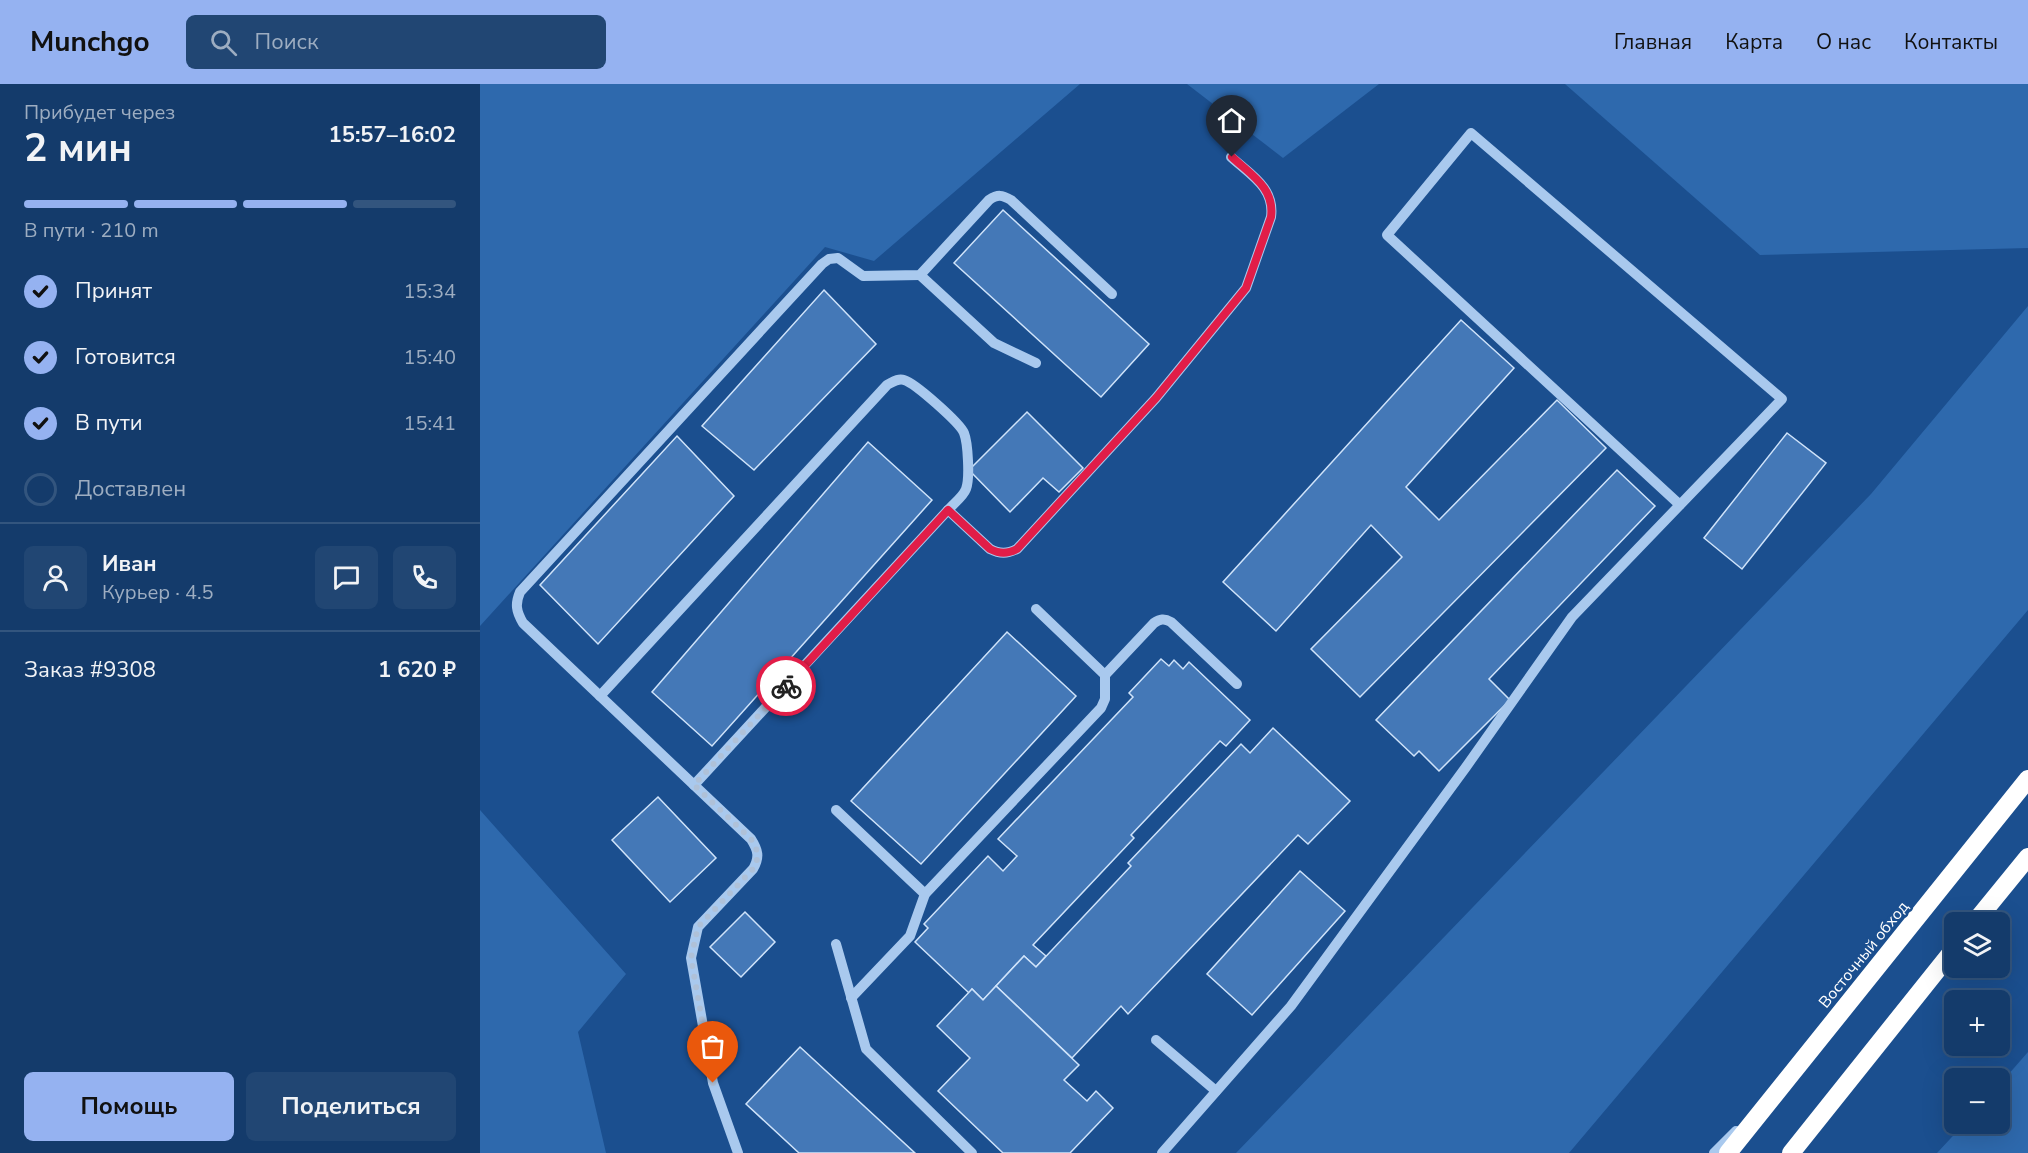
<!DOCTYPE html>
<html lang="ru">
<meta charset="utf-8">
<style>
:root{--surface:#143b6b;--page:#214673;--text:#f1f3f6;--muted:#9dadc1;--line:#33557e;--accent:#95b2f1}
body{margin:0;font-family:"Nunito Sans",sans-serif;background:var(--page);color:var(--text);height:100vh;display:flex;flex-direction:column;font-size:22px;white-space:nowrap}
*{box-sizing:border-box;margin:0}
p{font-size:20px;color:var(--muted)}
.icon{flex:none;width:33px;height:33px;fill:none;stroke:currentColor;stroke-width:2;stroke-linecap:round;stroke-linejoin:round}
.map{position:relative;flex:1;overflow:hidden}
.drawer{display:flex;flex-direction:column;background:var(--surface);width:480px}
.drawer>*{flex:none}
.fabs{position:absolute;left:1464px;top:828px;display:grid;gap:12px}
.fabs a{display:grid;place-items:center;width:66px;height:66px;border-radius:9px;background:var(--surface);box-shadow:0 6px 24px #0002,0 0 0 2px var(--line);font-size:30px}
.pin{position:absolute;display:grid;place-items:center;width:51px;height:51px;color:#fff;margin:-62px -26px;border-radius:50% 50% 50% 0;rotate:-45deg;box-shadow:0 0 6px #0007}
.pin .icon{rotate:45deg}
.courier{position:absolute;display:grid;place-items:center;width:60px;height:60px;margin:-30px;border:4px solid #e11d48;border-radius:50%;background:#fff;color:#222;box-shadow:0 2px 8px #0007}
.headline em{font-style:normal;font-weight:700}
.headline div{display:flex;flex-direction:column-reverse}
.headline{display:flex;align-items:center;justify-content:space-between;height:102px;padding:0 24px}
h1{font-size:39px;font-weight:700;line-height:45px}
.bar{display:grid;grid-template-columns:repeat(4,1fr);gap:9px 6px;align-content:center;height:72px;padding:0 24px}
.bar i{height:8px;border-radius:4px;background:var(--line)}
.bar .active{background:var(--accent)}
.bar p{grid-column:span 4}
.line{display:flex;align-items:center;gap:15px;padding:0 24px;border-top:2px solid var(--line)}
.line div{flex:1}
.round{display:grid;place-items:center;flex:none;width:63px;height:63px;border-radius:9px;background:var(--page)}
ol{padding:0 24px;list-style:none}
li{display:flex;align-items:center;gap:18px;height:66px}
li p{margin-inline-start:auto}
li .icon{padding:6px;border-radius:50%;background:var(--accent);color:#111;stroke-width:4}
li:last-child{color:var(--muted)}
li i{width:33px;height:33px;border:3px solid var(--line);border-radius:50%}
.cta{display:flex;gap:12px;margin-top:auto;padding:12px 24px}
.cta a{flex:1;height:69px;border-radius:9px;background:var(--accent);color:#111;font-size:24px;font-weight:700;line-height:69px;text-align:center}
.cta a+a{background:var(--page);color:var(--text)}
header{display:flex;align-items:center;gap:36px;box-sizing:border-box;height:84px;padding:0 30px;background:var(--accent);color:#111}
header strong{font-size:28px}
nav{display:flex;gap:33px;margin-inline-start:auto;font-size:21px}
.search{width:420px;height:54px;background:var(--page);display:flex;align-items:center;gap:15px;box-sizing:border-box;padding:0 21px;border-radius:9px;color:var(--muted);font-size:22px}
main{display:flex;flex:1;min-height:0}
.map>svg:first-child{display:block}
.green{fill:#2e69ad}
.building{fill:#4478b7;stroke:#cfe3fa;stroke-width:1.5}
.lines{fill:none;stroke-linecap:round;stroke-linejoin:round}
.minor{stroke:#a9c9ee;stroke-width:10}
.highway{stroke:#fff;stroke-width:18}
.done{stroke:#afc1d8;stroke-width:6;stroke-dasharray:0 10.8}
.route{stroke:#e11d48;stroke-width:8}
.labels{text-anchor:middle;stroke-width:5;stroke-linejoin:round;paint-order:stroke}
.street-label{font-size:16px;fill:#fff;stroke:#1b4f8f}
</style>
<header>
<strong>Munchgo</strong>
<div class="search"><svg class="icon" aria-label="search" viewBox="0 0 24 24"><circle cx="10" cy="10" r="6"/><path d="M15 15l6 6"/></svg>Поиск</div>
<nav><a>Главная</a><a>Карта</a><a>О нас</a><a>Контакты</a></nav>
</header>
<main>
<section class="drawer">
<div class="headline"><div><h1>2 мин</h1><p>Прибудет через</p></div><em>15:57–16:02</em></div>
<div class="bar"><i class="active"></i><i class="active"></i><i class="active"></i><i></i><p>В пути · 210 m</p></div>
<ol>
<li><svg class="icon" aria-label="check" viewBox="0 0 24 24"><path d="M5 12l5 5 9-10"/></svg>Принят<p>15:34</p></li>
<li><svg class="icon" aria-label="check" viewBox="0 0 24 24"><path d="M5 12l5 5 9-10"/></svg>Готовится<p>15:40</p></li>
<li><svg class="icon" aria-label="check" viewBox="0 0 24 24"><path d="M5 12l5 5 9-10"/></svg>В пути<p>15:41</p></li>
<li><i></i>Доставлен</li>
</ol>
<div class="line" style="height:108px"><a class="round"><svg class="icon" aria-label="person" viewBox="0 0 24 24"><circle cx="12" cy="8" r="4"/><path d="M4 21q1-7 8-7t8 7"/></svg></a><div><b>Иван</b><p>Курьер · 4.5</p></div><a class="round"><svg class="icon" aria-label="chat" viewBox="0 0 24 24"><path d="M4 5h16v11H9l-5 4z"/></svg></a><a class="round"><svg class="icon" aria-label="phone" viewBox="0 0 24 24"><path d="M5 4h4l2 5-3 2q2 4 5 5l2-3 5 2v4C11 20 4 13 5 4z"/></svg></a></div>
<div class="line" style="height:78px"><div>Заказ #9308</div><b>1 620 ₽</b></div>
<div class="cta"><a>Помощь</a><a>Поделиться</a></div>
</section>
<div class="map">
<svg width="1548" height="1069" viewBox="0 0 1548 1069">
<rect width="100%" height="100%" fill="#1b4f8f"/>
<g class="green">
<polygon points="0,0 600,0 394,177 345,163 0,542"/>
<polygon points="707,0 899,0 803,74"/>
<polygon points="1085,0 1548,0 1548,164 1280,171"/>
<polygon points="1548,222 1548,526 1089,1069 756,1069 1391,410"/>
<polygon points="0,726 146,890 98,948 126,1069 0,1069"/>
<polygon points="1548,968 1548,1069 1457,1069 1484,1040 1520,1040 1520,1000"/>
</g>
<g class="building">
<polygon points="523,126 669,260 621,313 474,179"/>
<polygon points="344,206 396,260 274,386 222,342"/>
<polygon points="981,236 1034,284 926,403 959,436 1077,316 1126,364 880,613 831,565 922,473 891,441 796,547 743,498"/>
<polygon points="547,328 603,384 579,408 563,394 530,428 489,386"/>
<polygon points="1307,349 1346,379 1262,485 1224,454"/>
<polygon points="197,352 254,412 118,560 60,501"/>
<polygon points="388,358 452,416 232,662 172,608"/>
<polygon points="1137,386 1175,422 1009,595 1030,616 959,687 939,667 934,672 896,636"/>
<polygon points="527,548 596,612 441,780 371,717"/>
<polygon points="681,575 689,582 694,576 703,585 709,578 770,636 746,662 740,657 651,751 654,754 553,861 566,872 556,883 544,872 503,916 492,905 489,909 435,858 448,844 444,840 508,772 523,787 537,772 518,755 653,613 649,609"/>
<polygon points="793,644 870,717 828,760 818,751 648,930 641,922 592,974 516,902 544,872 556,883 651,782 648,779 761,660 770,669"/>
<polygon points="178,713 236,774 190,818 132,756"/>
<polygon points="820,787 865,827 772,931 727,890"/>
<polygon points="265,828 295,858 261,893 230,863"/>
<polygon points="516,902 599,981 584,996 607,1017 616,1007 633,1024 590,1069 523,1069 458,1007 490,974 457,942 492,905 503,916"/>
<polygon points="320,963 435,1069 319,1069 266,1020"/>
</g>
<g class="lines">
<g class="minor">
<polyline points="440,191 514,259 556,279"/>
<polyline points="556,525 625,591"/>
<path d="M120,612L407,301C413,298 418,294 424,296C435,299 480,339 484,349C488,359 490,395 486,405C483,413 473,420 468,426L510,465C520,470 527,470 537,465L676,314L766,204L791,133C795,104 771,91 751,73"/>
<polyline points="214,701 468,426"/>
<polyline points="356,726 445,810"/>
<polyline points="356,860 386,965 492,1069"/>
<path d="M371,914L430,852L445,810L621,624L625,615V591L674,539C680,535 684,534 691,538L757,600"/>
<polyline points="676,956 736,1007"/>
<path d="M258,1069L233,999L211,874L218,843L273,785C280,773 278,766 271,755L43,539C36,527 35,520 40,508L342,180L349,175L358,174L383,192L440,191L509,116C518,110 522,111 531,116L632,210"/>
<polyline points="682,1069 811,922 986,683 1092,533 1302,315 991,49 907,151 1200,421"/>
<polyline points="1234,1069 1256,1047"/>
</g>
<g class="highway">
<polyline points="1495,838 1548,773"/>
<polyline points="1248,1069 1548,695"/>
<polyline points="1311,1069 1474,865"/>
</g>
</g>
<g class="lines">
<path class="done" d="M233,999L211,874L218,843L273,785C280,773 278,766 271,755L214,701L306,602"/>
<path class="route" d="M306,602L468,426L510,465C520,470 527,470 537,465L676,314L766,204L791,133C795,104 771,91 752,73"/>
</g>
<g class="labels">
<g class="street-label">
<text transform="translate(1383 870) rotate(-51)" y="6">Восточный обход</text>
</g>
</g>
</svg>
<div class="fabs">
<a><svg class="icon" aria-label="layers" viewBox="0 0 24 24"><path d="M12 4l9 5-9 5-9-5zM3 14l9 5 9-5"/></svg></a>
<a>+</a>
<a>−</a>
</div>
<div class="pin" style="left:233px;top:999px;background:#ea580c"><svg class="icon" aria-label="bag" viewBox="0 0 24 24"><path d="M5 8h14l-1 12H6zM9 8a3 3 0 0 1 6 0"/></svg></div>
<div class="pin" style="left:752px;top:73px;background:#1f2937"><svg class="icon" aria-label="home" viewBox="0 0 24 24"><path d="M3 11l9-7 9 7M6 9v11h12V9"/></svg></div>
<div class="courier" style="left:306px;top:602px"><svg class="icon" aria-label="bike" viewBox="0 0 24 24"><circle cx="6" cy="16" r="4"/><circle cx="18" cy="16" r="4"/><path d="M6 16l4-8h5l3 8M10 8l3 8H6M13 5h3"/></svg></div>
</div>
</main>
